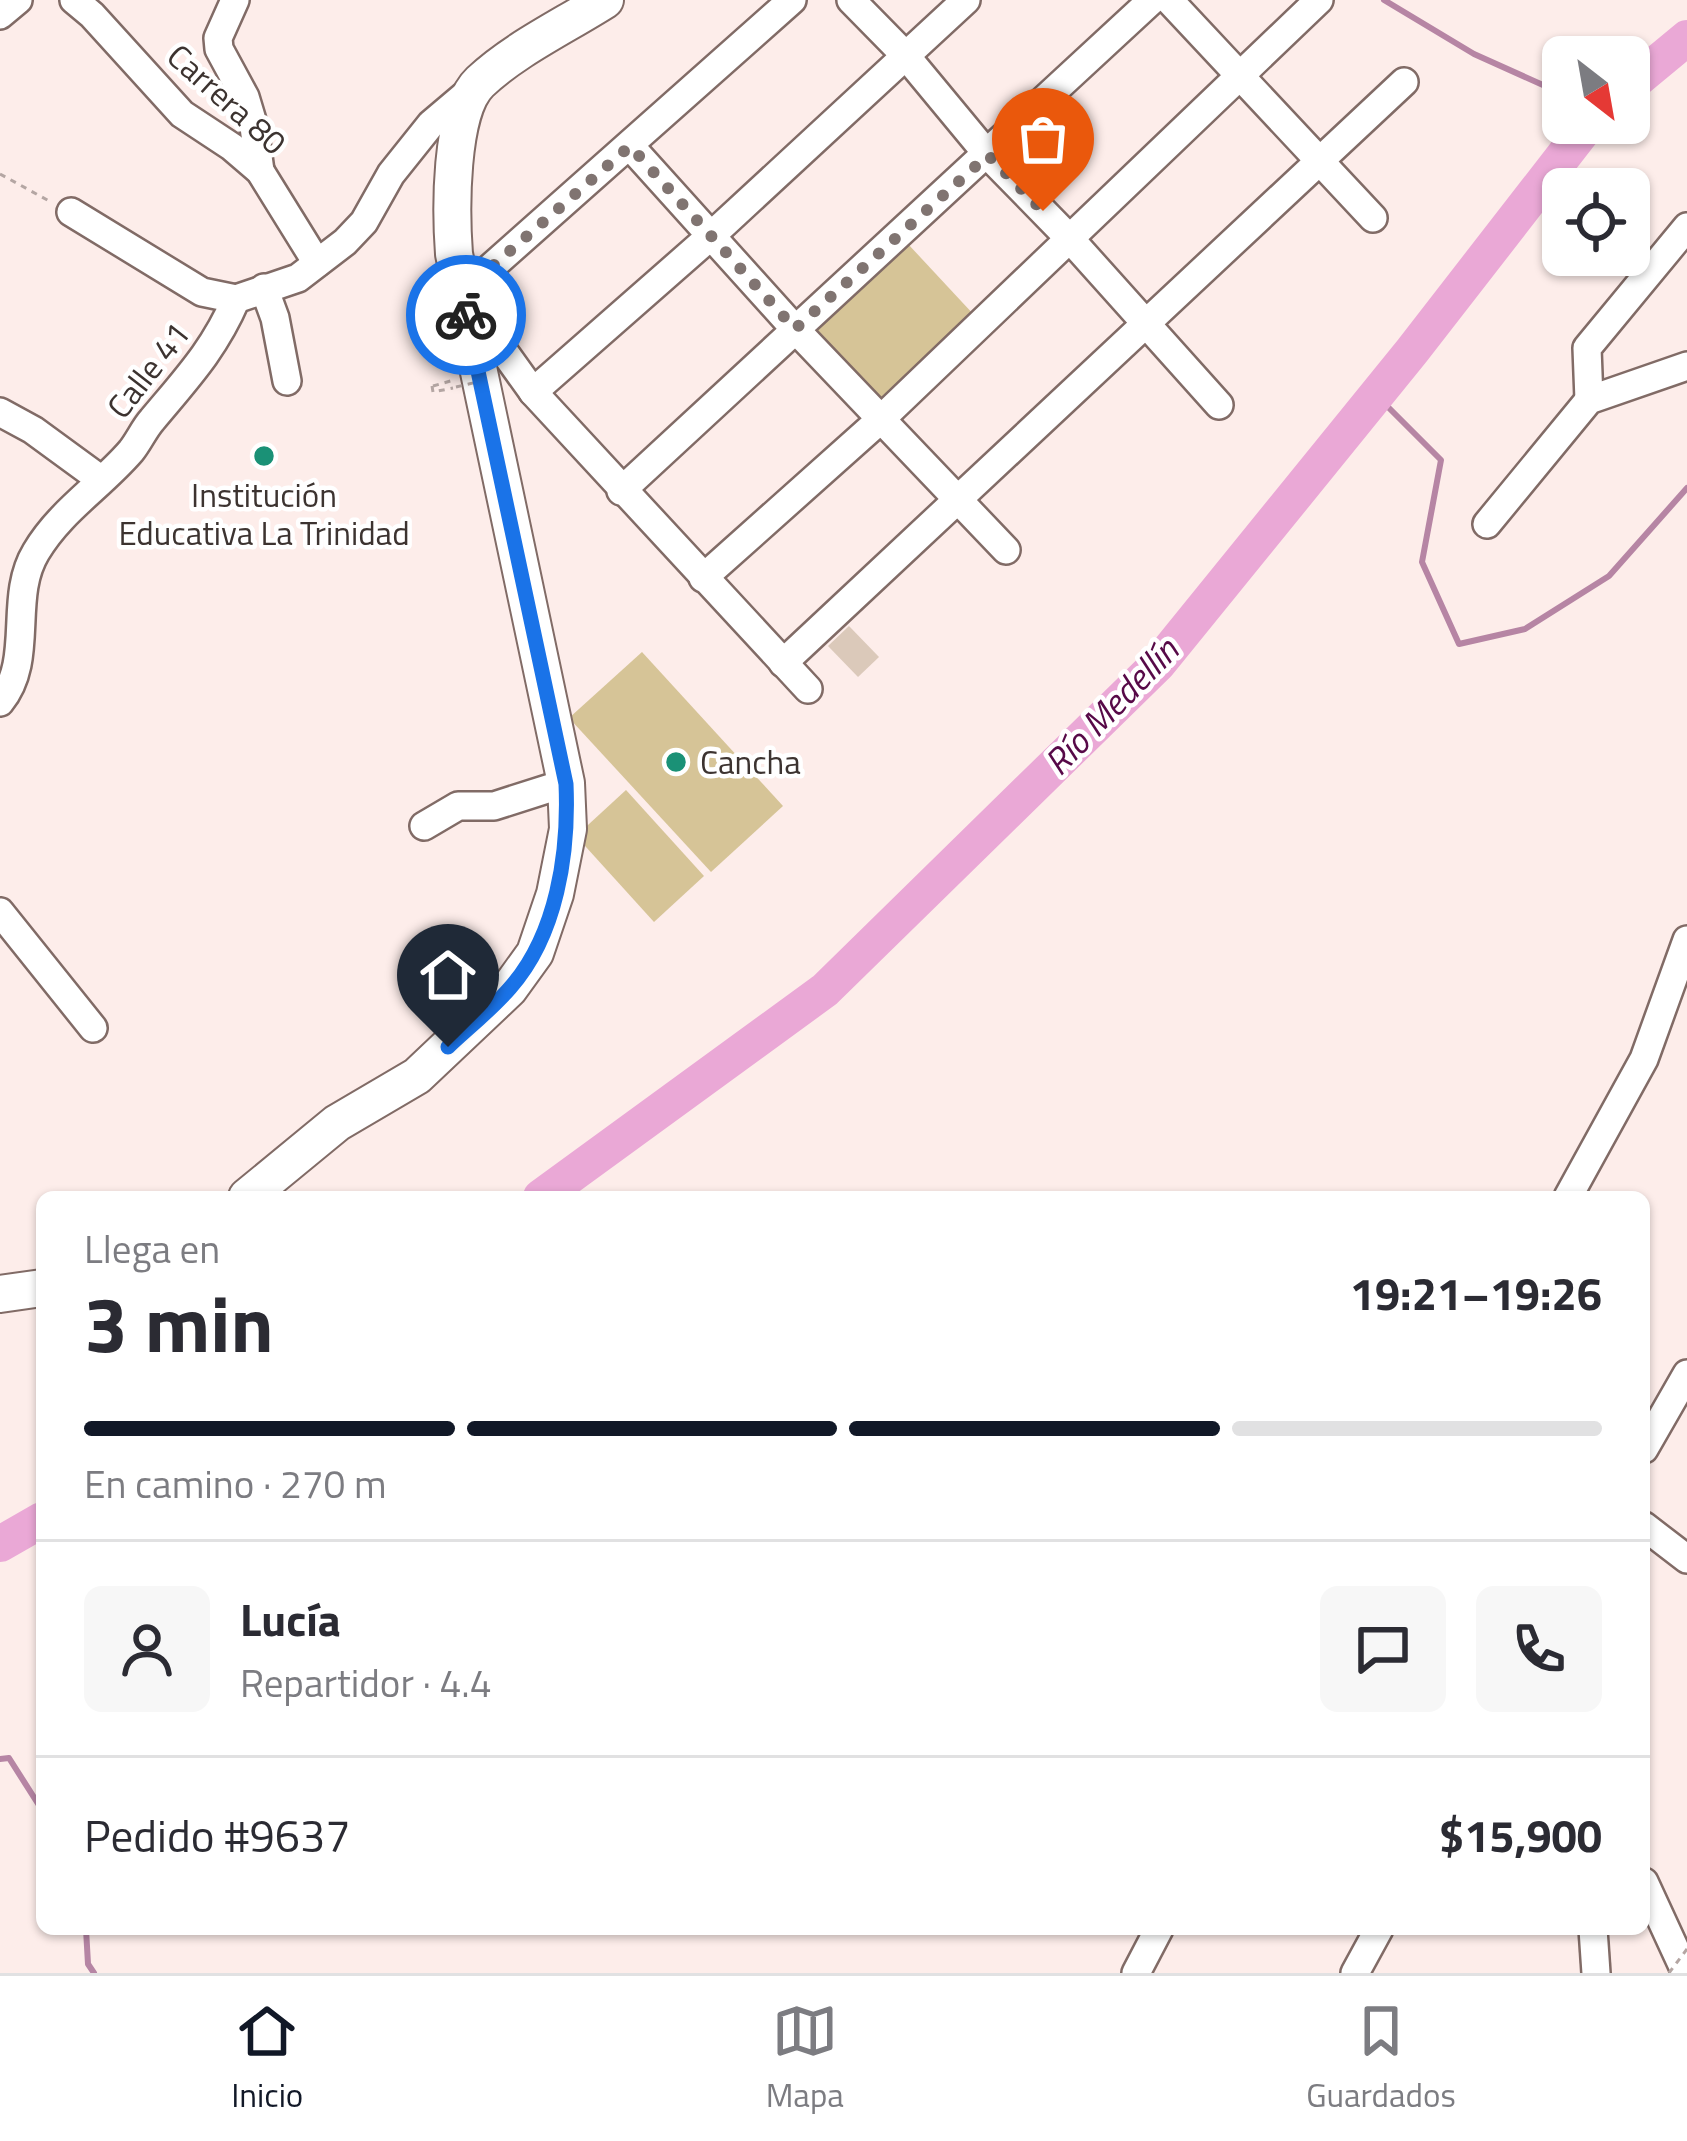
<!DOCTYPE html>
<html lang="es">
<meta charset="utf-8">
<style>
:root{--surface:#fff;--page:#f7f7f7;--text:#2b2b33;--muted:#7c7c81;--line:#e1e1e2;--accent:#111827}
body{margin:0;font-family:"Titillium Web",sans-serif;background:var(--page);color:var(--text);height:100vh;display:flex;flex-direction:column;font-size:45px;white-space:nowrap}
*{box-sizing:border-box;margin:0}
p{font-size:39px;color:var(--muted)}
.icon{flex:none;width:66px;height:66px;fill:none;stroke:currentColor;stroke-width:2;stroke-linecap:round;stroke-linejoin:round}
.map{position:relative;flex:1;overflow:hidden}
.side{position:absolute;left:36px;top:1191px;width:1614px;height:744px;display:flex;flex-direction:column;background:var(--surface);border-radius:18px;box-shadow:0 3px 9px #0004}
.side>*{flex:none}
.needle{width:78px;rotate:149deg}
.controls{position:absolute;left:1542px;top:36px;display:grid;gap:24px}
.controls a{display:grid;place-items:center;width:108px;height:108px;border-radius:18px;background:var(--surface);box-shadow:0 3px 9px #0004;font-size:60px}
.pin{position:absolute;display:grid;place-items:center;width:102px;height:102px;color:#fff;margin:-123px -51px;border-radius:50% 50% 50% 0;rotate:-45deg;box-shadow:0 0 12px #0007}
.pin .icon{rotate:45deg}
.courier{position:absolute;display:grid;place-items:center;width:120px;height:120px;margin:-60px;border:9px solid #1a73e8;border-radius:50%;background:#fff;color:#222;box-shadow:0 3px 15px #0007}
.overview em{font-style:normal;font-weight:700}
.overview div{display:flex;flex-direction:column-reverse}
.overview{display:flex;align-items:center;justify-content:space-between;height:204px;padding:0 48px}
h1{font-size:78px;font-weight:700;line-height:90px}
.bar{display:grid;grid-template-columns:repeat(4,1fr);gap:18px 12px;align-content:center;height:144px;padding:0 48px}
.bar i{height:15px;border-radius:9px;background:var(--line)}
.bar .active{background:var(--accent)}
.bar p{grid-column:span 4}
.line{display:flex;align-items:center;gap:30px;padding:0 48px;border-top:3px solid var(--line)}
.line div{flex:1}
.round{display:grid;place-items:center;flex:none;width:126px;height:126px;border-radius:18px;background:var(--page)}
.dock{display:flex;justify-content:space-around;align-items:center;height:168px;border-top:3px solid var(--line);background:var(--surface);font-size:33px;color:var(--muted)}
.dock a{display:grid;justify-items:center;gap:6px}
.dock .active{color:var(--accent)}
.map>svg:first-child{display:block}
.green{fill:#d6c497}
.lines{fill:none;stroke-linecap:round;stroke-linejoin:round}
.stream{stroke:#b685a4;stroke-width:6}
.river{stroke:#eaa8d6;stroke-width:36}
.building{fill:#dbc9ba}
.minor-casing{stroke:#816b66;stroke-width:32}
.major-casing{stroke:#816b66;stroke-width:40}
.path{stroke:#b4a6a3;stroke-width:3;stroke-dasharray:6 6;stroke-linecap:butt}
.minor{stroke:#fff;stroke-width:27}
.major{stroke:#fff;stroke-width:36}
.path-bridge{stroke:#b4a6a3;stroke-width:3;stroke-dasharray:6 6;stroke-linecap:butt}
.done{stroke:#807471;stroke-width:12;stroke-dasharray:0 21.6}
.route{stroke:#1a73e8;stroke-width:15}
.poi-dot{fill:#1a9176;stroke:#fff;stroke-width:4.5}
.labels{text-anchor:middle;stroke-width:9;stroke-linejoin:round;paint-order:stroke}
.street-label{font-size:33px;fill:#3c3330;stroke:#fff}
.poi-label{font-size:33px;fill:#3c3330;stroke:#fff}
.water-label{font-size:36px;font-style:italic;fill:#570948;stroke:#fff}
</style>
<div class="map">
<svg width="1687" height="1973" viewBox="0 0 1687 1973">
<rect width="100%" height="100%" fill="#fdedea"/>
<g class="green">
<polygon points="908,244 975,316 880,407 813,330"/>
<polygon points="642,652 783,806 711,872 569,718"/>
<polygon points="626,790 704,876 654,922 576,836"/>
</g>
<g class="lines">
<g class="stream">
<polyline points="1384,0 1474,54 1563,94"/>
<polyline points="1376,395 1441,460 1422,562 1459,644 1525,629 1609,576 1687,488"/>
<polyline points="0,1759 9,1758 42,1810"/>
<polyline points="86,1929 88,1964 94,1973"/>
</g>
<g class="river">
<polyline points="1629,86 1687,38"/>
<polyline points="541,1197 825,990 1158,664 1412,351 1589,123"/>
<polyline points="0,1544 42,1520"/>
</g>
</g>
<polygon class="building" points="849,626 879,657 858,677 828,646"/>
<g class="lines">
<g class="minor-casing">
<g id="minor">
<polyline points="74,0 92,15 182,114 232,147 260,171 317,263"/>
<polyline points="235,0 218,38 219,49 245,97 254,127 260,171"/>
<polyline points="792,0 462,293 533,392 808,689"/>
<polyline points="851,0 906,56 988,155 1071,240 1219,405"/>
<polyline points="1169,0 1373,218"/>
<polyline points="0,15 18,0"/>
<polyline points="630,146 795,329 1006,550"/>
<polyline points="71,212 202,292 236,299"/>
<polyline points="264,288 275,318 287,381"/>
<polyline points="533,392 713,234 966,0"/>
<polyline points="1589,400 1587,348 1687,227"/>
<polyline points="0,412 33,430 100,479"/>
<polyline points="621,491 1152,0"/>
<polyline points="1487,524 1589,400 1687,366"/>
<polyline points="703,578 880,420 1319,0"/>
<polyline points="783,663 1404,82"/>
<path d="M0,702C35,660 8,598 36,552C60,511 101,486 131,451C139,441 144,429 152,420C187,378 214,350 236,299L298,278L345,242L364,222L391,174L431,124L470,91"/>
<polyline points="424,826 458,806 494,806 566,783"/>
<polyline points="0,912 93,1028"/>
<polyline points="1568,1197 1644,1059 1687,940"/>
<polyline points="1644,1449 1687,1374"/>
<polyline points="1644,1526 1687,1559"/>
<polyline points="1644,1882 1686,1973"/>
<polyline points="1593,1929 1596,1973"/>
<polyline points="1136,1973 1159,1929"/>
<polyline points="1355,1973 1379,1929"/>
</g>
</g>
<g class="major-casing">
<g id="major">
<path d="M247,1197L337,1123L417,1076L509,989L535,953L555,894L568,829L566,783L454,254C451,214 449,111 480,82C515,49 564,26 605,0"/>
<polyline points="0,1294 42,1288"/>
</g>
</g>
<g class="path">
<polyline points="0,174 51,202"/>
<polyline points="432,386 433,392 453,388"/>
<polyline points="433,386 454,380"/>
</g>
<use href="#minor" class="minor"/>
<use href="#major" class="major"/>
<g class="path-bridge">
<polyline points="456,387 490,379"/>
<polyline points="1669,1973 1687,1949"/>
</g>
</g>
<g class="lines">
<polyline class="done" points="466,315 462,293 630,146 795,329 988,155 1043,211"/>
<path class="route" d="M448,1047C468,1028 491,1010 510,988C557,935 569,853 566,784L466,315"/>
</g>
<g class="poi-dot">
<circle cx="264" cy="456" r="12"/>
<circle cx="676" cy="762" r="12"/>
</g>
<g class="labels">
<g class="street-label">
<text transform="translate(227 99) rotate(42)" y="12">Carrera 80</text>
<text transform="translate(148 370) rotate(-52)" y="12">Calle 41</text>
</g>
<g class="poi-label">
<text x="264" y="507">Institución<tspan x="264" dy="38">Educativa La Trinidad</tspan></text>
<text x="700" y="774" text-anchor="start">Cancha</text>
</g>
<g class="water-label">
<text transform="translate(1111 706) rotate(-46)" y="13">Río Medellín</text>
</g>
</g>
</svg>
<div class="controls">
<a><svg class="needle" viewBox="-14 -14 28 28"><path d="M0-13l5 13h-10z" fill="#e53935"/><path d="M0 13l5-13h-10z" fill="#7c7c81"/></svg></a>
<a><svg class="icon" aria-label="locate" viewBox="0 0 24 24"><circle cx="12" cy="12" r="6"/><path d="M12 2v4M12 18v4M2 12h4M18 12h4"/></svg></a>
</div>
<div class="pin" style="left:1043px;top:211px;background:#ea580c"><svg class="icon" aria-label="bag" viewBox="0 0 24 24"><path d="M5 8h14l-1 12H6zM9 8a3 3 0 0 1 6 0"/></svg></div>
<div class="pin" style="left:448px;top:1047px;background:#1f2937"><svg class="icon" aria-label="home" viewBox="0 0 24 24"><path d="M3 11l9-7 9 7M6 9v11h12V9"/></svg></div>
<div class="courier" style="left:466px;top:315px"><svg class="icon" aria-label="bike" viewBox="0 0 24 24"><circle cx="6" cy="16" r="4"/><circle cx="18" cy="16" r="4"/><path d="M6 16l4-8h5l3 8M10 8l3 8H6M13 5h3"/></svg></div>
<section class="side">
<div class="overview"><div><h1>3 min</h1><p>Llega en</p></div><em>19:21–19:26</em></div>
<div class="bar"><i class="active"></i><i class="active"></i><i class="active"></i><i></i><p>En camino · 270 m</p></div>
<div class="line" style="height:216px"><a class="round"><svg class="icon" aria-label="person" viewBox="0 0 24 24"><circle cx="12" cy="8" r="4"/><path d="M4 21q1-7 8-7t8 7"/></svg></a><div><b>Lucía</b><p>Repartidor · 4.4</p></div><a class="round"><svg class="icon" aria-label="chat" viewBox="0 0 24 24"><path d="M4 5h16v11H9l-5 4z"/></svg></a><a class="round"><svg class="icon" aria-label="phone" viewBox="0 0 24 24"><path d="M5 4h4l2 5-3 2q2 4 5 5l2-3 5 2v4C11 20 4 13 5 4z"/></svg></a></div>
<div class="line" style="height:156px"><div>Pedido #9637</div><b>$15,900</b></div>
</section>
</div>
<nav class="dock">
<a class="active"><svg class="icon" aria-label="home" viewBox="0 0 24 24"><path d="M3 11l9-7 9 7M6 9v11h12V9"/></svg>Inicio</a>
<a><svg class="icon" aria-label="map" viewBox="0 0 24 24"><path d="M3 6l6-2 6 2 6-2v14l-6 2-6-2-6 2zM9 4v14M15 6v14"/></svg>Mapa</a>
<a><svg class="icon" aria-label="saved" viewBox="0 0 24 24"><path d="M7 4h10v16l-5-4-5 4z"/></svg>Guardados</a>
</nav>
